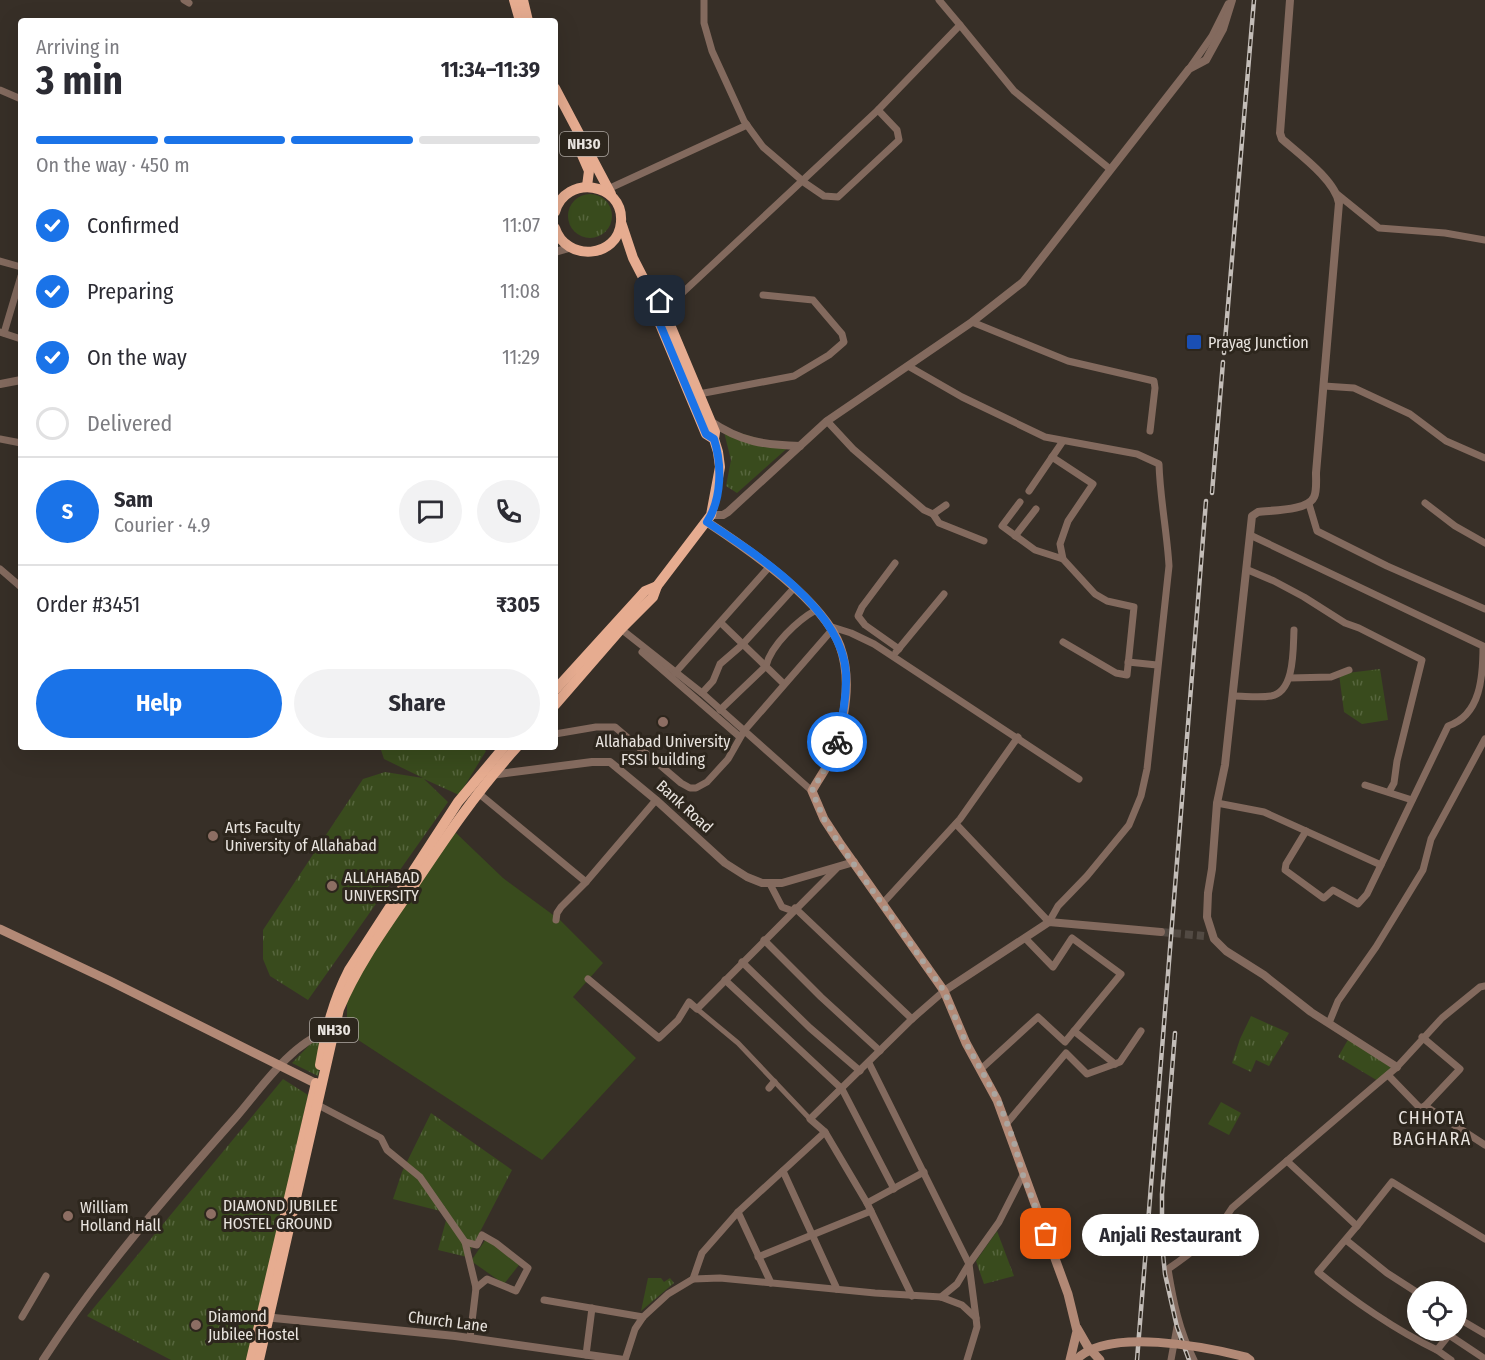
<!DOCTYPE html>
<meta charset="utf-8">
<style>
:root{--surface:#fff;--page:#f2f2f3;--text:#2b2b33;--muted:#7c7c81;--line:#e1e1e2;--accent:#1a73e8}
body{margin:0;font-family:"Fira Sans Condensed",sans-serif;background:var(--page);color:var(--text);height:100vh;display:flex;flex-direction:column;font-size:22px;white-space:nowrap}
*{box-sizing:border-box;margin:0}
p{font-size:20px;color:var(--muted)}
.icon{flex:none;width:33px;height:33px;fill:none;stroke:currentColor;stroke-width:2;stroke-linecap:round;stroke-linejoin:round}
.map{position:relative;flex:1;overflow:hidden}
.details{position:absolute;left:18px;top:18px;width:540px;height:732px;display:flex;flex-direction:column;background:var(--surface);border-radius:6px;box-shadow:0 6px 24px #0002}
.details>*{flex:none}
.fabs{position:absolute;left:1407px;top:1281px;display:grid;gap:12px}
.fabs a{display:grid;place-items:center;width:60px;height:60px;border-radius:50%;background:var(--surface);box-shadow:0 6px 24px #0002;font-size:30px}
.pin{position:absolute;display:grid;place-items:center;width:51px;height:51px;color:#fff;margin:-26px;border-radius:12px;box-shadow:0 3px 9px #0006}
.courier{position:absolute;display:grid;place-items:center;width:60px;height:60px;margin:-30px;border:4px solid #1a73e8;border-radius:50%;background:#fff;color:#222;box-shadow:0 2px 8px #0007}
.bubble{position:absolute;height:42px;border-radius:21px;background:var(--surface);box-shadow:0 6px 24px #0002;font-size:20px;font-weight:700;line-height:42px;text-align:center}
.summary em{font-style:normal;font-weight:700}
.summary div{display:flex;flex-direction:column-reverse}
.summary{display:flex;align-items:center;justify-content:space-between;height:102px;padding:0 18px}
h1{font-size:39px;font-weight:700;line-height:45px}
.bar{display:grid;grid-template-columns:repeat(4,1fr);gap:9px 6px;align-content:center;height:72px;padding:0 18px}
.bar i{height:8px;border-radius:4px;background:var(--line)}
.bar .selected{background:var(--accent)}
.bar p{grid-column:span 4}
.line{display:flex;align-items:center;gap:15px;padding:0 18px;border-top:2px solid var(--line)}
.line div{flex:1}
.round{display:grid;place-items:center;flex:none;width:63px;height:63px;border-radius:32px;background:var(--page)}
ol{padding:0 18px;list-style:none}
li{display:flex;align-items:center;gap:18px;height:66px}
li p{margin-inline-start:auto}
li .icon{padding:6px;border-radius:50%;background:var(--accent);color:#fff;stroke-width:4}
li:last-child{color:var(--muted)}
li i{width:33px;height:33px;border:3px solid var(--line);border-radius:50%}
.action{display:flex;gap:12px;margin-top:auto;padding:12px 18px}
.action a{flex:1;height:69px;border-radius:36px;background:var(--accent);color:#fff;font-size:24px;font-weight:700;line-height:69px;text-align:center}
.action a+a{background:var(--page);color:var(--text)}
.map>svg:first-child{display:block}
.grass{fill:#394b1d}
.park{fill:url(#park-tufts)}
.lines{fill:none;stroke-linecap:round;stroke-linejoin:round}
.tertiary-tunnel{stroke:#524a43;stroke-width:8;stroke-dasharray:8 4;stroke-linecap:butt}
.pedestrian{stroke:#836a5e;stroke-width:5}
.minor{stroke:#836a5e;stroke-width:7}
.tertiary{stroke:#836a5e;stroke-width:8}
.secondary{stroke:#b28976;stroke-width:9}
.trunk{stroke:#e6ac90;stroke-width:10}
.rail-casing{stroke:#c3bdb8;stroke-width:4.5}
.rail{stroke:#2d261d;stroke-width:2;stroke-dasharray:7;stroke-linecap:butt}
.secondary-bridge{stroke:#b28976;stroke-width:9}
.done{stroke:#aba59f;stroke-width:6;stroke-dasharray:0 10.8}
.route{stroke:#1a73e8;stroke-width:8}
.transit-dot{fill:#1a4fb4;stroke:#2d261d;stroke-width:2}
.education-dot{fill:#8d6e63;stroke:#2d261d;stroke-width:2}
.labels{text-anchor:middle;stroke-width:6;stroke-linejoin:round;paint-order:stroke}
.shield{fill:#2d261d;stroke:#b1aba5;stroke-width:1.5}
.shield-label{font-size:15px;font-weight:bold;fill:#e9e4df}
.poi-label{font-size:16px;fill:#e9e4df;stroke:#2d261d;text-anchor:start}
.street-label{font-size:16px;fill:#e9e4df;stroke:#2d261d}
.neighbourhood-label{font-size:18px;letter-spacing:1.5px;fill:#e9e4df;stroke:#2d261d}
</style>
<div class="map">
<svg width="1485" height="1360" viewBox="0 0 1485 1360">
<defs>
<pattern id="park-tufts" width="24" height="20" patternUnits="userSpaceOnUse" patternTransform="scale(1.5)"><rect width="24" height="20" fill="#394b1d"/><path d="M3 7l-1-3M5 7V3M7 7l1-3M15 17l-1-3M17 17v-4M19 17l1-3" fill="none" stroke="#56653d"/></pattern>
</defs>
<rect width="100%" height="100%" fill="#372f27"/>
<g class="grass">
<polygon points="454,831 503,878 560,920 603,963 573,997 636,1058 542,1160 352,1036 347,1022 347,999 383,930"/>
<polygon points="486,1239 519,1265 504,1284 471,1261"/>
</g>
<g class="park">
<circle cx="590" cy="216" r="22"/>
<polygon points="723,428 774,443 792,444 737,493 726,486 731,460"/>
<polygon points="1380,669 1388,720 1362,724 1344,712 1339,674"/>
<polygon points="380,747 481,747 486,751 459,795 424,779 448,802 308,1000 270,976 263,959 263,930 363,779 385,772 423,778 384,759"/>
<polygon points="1251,1016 1289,1033 1269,1066 1256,1060 1251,1072 1232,1063 1240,1039"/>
<polygon points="327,1027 318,1076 292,1063"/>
<polygon points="1349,1038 1394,1066 1378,1081 1338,1057"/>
<polygon points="283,1079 308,1095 248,1360 171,1360 87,1316"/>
<polygon points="1221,1102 1241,1113 1229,1135 1208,1124"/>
<polygon points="431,1113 512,1170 467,1257 438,1250 448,1213 393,1199 402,1172"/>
<polygon points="997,1231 1014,1276 984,1284 976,1261"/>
<polygon points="648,1278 661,1278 664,1282 670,1278 674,1283 641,1311"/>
</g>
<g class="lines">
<polyline class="tertiary-tunnel" points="1161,932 1204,936"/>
<polyline class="pedestrian" points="697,1009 738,1043 810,1119"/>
<g class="minor">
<polyline points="184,0 189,3"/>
<polyline points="704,0 704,23 712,51 744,121 763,147 805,183 824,196 838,197 899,140 897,130 878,110"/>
<polyline points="939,0 960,25"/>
<polyline points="1189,69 1212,36 1228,4"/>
<polyline points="0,90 21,99"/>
<polyline points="608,189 747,125"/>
<polyline points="1337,194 1379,228 1445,233 1485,240"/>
<polyline points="0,261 21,267"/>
<polyline points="664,310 878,110 960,25 1014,91 1110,169"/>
<polyline points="972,322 1068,361 1154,381 1155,388 1150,431"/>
<polyline points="0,332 21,339"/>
<polyline points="4,333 21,276"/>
<path d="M908,366L962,397L1045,437L1137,454L1159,464C1160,498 1167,532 1169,566L1147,769L1141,796L1129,825L1087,876L1058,906L1049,922L956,824"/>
<polyline points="1324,386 1354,388 1410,414 1446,441 1485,458"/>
<polyline points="699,394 794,376 829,355 844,342 842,334 813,300 763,295"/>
<polyline points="827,421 853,449 924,510 933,514 946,505"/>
<polyline points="0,439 21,443"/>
<polyline points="1052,457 1093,484 1068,521 1060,544 1063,559 1095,594 1107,601 1134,607 1127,675 1116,673 1063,642"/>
<polyline points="1029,491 1063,441"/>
<polyline points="1020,502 1002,526 1035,550 1063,559"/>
<polyline points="1425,503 1455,526 1485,543"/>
<polyline points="1309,504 1317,531 1387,566 1485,609"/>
<polyline points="933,514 939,523 984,541"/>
<polyline points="1015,536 1036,509"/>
<polyline points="895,563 862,607 858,616 865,625 899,649"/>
<polyline points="0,569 21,587"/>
<polyline points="1248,570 1274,581 1304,597 1345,623 1359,628 1422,660 1397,761 1394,783 1389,792"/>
<polyline points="721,623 784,684"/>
<polyline points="829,626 851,633 874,644 1079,779"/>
<polyline points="621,629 702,693 812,791"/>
<polyline points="642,652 740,737"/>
<polyline points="896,652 944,594"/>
<polyline points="1128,662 1157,665"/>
<polyline points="675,673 770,566"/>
<polyline points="1290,678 1331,677 1349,670"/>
<polyline points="702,693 713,681 720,664 742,645 794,588"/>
<path d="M1233,696C1245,696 1259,698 1271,696C1295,692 1293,649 1294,630"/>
<path d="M720,710L766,666C771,645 798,620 816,610"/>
<polyline points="555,734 596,727 615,727 681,783 690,788 696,788 707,782 728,759 744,731 831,631"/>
<polyline points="1365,785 1412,800"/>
<polyline points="477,792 586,882"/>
<path d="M1217,803L1264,812L1381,865L1448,726C1481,715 1483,676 1483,646L1250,535"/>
<polyline points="1306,831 1286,864 1285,870 1322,897 1324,898 1333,890 1358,904 1367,894 1381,865"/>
<polyline points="770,884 782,907 793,911"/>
<polyline points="883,903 960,819 1018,737"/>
<polyline points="795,908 912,1019"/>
<polyline points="556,920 557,913 561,907 586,882 656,800"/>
<polyline points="764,940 821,997 880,1051"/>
<polyline points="742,962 810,1028 860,1071"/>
<polyline points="588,979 659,1038 678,1020 689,1002 697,1009 836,869"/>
<polyline points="725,980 842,1089 894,1189"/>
<polyline points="1329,1023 1338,1001 1376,947 1423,870 1431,839 1485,739"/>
<polyline points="1074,1031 1115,1064"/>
<polyline points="1422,1037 1460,1069 1425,1106"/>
<polyline points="869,1063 969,1264 957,1284 941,1297"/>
<polyline points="981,1069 1038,1017 1065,1042 1121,974 1072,938 1053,967 1025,938"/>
<polyline points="1388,1075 1418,1106 1421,1108 1425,1106 1485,1145"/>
<polyline points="769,1088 774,1082"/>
<polyline points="318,1105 381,1138 387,1150 420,1177 465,1242 476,1288 470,1338"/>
<polyline points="1007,1123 1066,1053 1087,1074 1120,1062 1141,1031"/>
<path d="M1287,1161L1357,1226L1318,1272C1352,1300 1397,1331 1437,1350L1449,1335L1485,1359"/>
<polyline points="783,1171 837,1289"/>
<polyline points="867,1203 924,1172"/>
<polyline points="738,1212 771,1283"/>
<polyline points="1357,1226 1392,1182 1485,1239"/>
<polyline points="1346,1240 1387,1273 1418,1293"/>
<polyline points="465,1242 477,1245 482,1235 496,1243 528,1268 516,1291 487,1279 476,1288"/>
<polyline points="758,1257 871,1211"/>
<polyline points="693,1279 702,1253 738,1212 825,1132"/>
<polyline points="912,1296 867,1203 825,1132 810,1119 912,1019 944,991"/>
<polyline points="544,1300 643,1317"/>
<polyline points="22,1317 46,1276"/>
<polyline points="1456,1317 1485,1334"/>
<polyline points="976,1318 969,1264 999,1222 1023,1175"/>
<polyline points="1437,1350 1451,1360"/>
<polyline points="586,1355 592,1308"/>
<polyline points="625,1360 635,1329 643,1317 668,1294 693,1279 720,1278 875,1293 941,1297 962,1305 976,1318 977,1327 967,1360"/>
<polyline points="1171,1360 1177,1327"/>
<path d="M1194,1360C1179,1331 1173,1300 1168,1269C1193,1252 1216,1234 1232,1208L1372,1088L1397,1067L1442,1018L1480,987L1485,986"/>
</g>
<g class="tertiary">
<path d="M1290,0L1280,133L1282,139C1299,154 1335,180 1339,203L1316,473C1316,480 1317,491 1314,497C1308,511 1271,510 1258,512L1252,516L1225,765L1217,803L1212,869L1208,893L1207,917L1214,939L1226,951L1264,975L1311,1012L1397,1067"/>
<polyline points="555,252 569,248"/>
<polyline points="0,384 21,380"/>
<path d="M710,421C741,442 764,445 800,446"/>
<polyline points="711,515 723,515 728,512 827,421 972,322 1023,282 1189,69 1206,60 1223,29 1232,0"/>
<polyline points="491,775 592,762 610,762 656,800 725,863 747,877 762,883 782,883 854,862"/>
<polyline points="944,991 1049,922 1161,932"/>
<polyline points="264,1317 455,1336 624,1360"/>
<path d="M43,1360C99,1273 168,1194 237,1116C261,1088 291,1044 326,1032"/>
</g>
<g class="secondary">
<path d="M707,522C748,549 823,600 840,646C852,679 845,718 834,751C830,764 819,778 812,791L824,819L839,842L944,991L966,1043L997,1100L1068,1294L1077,1331L1070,1360"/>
<polyline points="0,929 110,981 321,1086"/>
<polyline points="1077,1328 1088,1347 1100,1360"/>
</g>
<g class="trunk">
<polyline points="514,0 520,21"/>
<polyline points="523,0 528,21"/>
<polyline points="555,88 611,194"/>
<polyline points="582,155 589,171 587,186"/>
<path d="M555,212C565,174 624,182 621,222C618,259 566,262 555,228"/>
<polyline points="621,222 633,258 653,297 652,305 706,434 714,439"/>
<polyline points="555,690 645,591 657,586"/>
<polyline points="555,705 621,629 653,597 657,586 711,515 720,467 718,452 714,439 715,432 660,301 653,297"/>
<path d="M320,1065C326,1030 333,1001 349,970L458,802L504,747"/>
<polyline points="251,1360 316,1083"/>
<path d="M259,1360L339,1009C357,966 384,929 410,891C444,840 476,792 517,747"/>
</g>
<g class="rail-casing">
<g id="rail">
<polyline points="1224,353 1254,0"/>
<polyline points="1212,493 1223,362"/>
<polyline points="1175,1033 1162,1194 1162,1244 1165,1274 1177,1327 1189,1360"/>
<polyline points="1137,1360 1206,501"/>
</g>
</g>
<use href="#rail" class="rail"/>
<path class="secondary-bridge" d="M1076,1360C1107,1327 1207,1347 1246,1357L1250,1360"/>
</g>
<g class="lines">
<polyline class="done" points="837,742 834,753 812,791 824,819 838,842 944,991 966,1043 998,1100 1013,1139 1023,1175 1046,1234"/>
<path class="route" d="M660,301L653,297L652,305L706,434L714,439C722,464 722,499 707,522C756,554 842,609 846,673C847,697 842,719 837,742"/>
</g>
<rect class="transit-dot" x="1186" y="334" width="16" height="16" rx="3"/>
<g class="education-dot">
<circle cx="663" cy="722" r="6"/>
<circle cx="213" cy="836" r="6"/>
<circle cx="332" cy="886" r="6"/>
<circle cx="211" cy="1214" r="6"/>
<circle cx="68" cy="1216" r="6"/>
<circle cx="196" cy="1325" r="6"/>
</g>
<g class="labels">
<g class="shield">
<rect x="560" y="132" width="48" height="24" rx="4.5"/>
<rect x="310" y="1018" width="48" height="24" rx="4.5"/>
</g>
<g class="shield-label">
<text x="584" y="149">NH30</text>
<text x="334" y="1035">NH30</text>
</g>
<g class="poi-label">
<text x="1208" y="348">Prayag Junction</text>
<text x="663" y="747" text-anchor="middle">Allahabad University<tspan x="663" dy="18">FSSI building</tspan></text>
<text x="225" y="833">Arts Faculty<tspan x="225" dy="18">University of Allahabad</tspan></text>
<text x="344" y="883">ALLAHABAD<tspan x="344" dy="18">UNIVERSITY</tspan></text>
<text x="223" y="1211">DIAMOND JUBILEE<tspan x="223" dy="18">HOSTEL GROUND</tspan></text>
<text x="80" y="1213">William<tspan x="80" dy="18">Holland Hall</tspan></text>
<text x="208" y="1322">Diamond<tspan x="208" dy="18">Jubilee Hostel</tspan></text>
</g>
<g class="street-label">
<text transform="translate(685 806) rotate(42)" y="6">Bank Road</text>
<text transform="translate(448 1321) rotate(7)" y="6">Church Lane</text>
</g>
<g class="neighbourhood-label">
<text x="1432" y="1124">CHHOTA<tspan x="1432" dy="21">BAGHARA</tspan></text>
</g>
</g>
</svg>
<div class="fabs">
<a><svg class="icon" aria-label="locate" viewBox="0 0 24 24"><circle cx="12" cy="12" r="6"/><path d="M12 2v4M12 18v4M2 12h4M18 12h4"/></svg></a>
</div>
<div class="pin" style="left:1046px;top:1234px;background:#ea580c"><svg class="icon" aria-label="bag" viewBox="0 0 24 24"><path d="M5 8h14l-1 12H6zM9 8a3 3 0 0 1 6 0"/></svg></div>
<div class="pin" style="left:660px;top:301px;background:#1f2937"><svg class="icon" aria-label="home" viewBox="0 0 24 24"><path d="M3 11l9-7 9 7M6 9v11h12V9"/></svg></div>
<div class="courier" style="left:837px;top:742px"><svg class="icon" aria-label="bike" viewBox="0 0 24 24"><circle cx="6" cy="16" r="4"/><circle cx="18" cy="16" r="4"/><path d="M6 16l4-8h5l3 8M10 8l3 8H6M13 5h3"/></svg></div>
<div class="bubble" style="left:1082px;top:1214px;width:177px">Anjali Restaurant</div>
<section class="details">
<div class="summary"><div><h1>3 min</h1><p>Arriving in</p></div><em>11:34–11:39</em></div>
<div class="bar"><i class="selected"></i><i class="selected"></i><i class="selected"></i><i></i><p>On the way · 450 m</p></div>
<ol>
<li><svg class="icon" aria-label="check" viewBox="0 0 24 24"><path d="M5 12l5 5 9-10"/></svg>Confirmed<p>11:07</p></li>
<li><svg class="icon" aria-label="check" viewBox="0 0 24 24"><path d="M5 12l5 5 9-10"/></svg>Preparing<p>11:08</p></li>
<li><svg class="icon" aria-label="check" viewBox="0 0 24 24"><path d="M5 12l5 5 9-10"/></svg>On the way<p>11:29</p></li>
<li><i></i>Delivered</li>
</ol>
<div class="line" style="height:108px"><b class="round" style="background:var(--accent);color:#fff">S</b><div><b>Sam</b><p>Courier · 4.9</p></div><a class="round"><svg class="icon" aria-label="chat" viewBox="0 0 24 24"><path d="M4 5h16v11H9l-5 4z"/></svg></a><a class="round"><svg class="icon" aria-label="phone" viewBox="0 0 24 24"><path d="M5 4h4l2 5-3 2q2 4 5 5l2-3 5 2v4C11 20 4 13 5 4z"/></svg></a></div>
<div class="line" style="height:78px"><div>Order #3451</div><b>₹305</b></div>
<div class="action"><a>Help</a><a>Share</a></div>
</section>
</div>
